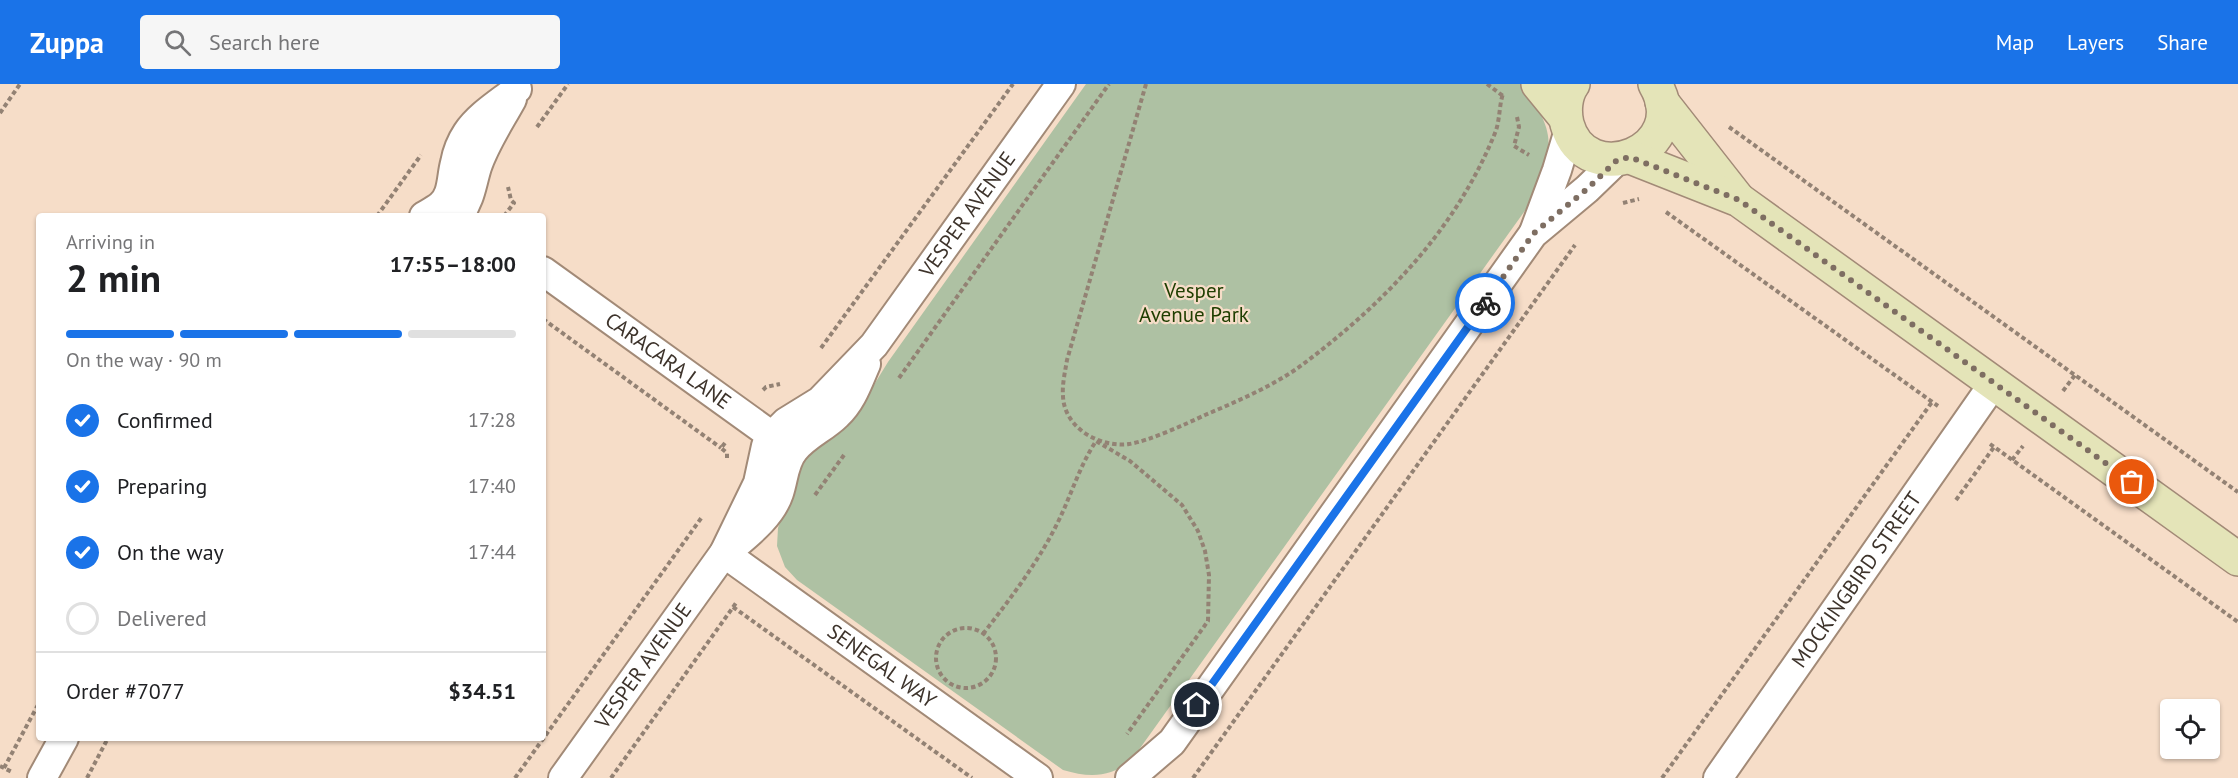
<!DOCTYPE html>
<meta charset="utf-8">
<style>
:root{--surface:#fff;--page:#f6f6f6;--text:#202124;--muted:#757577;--line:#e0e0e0;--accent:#1a73e8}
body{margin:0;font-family:"PT Sans",sans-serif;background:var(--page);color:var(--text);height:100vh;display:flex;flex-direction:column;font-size:22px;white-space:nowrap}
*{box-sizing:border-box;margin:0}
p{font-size:20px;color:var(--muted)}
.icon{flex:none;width:33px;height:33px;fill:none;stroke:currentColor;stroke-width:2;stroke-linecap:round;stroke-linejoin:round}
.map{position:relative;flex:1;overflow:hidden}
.side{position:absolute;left:36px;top:129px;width:510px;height:528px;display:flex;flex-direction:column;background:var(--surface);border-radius:6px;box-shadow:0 2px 4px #0004}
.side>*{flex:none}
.buttons{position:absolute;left:2160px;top:615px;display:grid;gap:12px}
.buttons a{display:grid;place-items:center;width:60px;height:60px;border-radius:6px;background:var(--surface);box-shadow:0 2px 4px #0004;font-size:30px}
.pin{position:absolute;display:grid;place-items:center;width:51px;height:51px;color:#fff;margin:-26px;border:3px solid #fff;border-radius:50%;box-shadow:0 2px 6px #0007}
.courier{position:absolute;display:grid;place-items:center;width:60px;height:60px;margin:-30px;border:4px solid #1a73e8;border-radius:50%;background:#fff;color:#222;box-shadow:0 2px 8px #0007}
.overview em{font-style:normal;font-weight:800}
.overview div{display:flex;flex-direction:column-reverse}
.overview{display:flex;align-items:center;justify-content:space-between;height:102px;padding:0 30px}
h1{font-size:39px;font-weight:800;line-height:45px}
.bar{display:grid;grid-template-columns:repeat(4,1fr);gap:9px 6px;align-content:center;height:72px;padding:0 30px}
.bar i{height:8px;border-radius:4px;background:var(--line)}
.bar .selected{background:var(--accent)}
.bar p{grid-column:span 4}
.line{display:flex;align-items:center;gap:15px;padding:0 30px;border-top:2px solid var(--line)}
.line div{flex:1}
ol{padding:0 30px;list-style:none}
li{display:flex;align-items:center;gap:18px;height:66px}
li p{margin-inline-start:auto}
li .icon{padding:6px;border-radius:50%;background:var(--accent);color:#fff;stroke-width:4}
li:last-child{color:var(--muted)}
li i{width:33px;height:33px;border:3px solid var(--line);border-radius:50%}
header{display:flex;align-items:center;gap:36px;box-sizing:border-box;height:84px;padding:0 30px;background:var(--accent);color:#fff}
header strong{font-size:28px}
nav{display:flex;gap:33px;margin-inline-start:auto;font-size:21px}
.search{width:420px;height:54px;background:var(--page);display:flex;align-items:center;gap:15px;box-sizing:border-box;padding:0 21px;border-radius:6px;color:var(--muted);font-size:22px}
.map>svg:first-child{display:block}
.green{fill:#aec1a3}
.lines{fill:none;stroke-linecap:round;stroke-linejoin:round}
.street-casing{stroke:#a28a77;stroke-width:32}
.secondary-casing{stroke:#a28a77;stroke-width:36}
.path{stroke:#938274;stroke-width:4;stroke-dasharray:4.5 3;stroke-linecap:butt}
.street{stroke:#fff;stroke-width:28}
.secondary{stroke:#e4e4b8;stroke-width:33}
.done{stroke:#7e6e62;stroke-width:6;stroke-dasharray:0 10.8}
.route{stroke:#1a73e8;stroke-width:8}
.labels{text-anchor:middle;stroke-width:4.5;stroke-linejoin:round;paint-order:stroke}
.street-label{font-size:21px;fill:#3d332b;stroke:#f6ddc8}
.park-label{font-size:21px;fill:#1f3e00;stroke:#f6ddc8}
</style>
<header>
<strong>Zuppa</strong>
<div class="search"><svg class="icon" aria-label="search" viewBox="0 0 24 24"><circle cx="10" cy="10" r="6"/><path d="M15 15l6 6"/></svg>Search here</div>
<nav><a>Map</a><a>Layers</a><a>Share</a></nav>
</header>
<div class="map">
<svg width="2238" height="694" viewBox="0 0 2238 694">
<rect width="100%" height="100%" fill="#f6ddc8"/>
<path class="green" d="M1086,0H1521C1560,53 1553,64 1529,121L1133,674C1112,694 1090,694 1063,686L797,496L785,483L777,462L778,444L796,390L805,372L864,317L888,278Z"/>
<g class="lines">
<g class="street-casing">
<g id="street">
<path d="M424,132C429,129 435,126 440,122C453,112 451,93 455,79C457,68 461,58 467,49C479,31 501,18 517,5"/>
<path d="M459,132C471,113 471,103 477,83C485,59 500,37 512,15"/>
<polyline points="1534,148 1557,86 1569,46"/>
<path id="s1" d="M543,187L793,367"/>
<path d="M735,461C753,446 772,430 779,409C784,394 784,378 794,366C806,351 824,344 837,331C852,317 858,298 866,280"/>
<path id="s2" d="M724,469L1038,694"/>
<polyline points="42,694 64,654"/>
<path id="s3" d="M563,694L724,469L758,399L766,362L776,348L786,338L820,317L874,261L1061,0"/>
<polyline points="1130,694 1172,658 1533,150 1587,105 1617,76"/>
<path id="s4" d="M1718,694L1994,299"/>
</g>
</g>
<g class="secondary-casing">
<g id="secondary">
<polyline points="1538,0 1565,33"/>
<path d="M1573,0C1565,11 1564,27 1567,40C1586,109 1694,66 1655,0"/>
<polyline points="1662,18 1738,115"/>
<polyline points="1630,73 1739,116 2238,475"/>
</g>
</g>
<g class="path">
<path d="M1146,0L1067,276C1065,288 1062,301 1063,312C1064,344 1100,364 1129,360C1149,357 1186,340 1205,331C1238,317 1273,302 1302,281C1338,254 1374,223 1404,190C1442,149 1474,101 1495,49C1500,37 1499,21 1503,10"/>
<polyline points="1487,0 1503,12"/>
<polyline points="0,29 20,0"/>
<polyline points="1517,33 1519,43 1514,62 1529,71"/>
<polyline points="537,43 568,0"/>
<polyline points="1729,43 2238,408"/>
<polyline points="1623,119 1639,115"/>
<polyline points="1666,128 1938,322"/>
<polyline points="377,132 421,71"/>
<polyline points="504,132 514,119 511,116 508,103"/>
<polyline points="543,235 721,364"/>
<polyline points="821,264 1013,0"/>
<polyline points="899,294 1109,0"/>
<polyline points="763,306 766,303 780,300"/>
<polyline points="2063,307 2075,291"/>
<polyline points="725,359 721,364 727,369 727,374"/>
<polyline points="1990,360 2238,538"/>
<polyline points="2012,376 2023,362"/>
<polyline points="815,411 844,371"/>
<polyline points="1956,416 1994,363"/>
<polyline points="733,523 972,694"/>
<circle cx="966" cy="574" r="30"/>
<path d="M983,550C1010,515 1037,480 1057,440C1071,412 1079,383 1096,357L1130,377L1182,421L1198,447L1205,467L1209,491L1208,537L1127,650"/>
<polyline points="0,682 12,688"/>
<polyline points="4,684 39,619"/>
<polyline points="87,694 108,654"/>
<polyline points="515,694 702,433"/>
<polyline points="611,694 736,519"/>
<polyline points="1193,694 1575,161"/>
<polyline points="1662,694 1932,318"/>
</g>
<use href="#street" class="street"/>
<use href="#secondary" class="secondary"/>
</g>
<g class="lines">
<polyline class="done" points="1485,219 1533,150 1587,105 1617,76 1630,73 1739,116 2132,398"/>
<polyline class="route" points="1197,621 1485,219"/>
</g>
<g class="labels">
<g class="street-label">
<text dy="7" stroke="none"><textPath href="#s3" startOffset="702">VESPER AVENUE</textPath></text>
<text dy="7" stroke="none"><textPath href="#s1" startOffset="154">CARACARA LANE</textPath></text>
<text dy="7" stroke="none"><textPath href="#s4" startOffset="242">MOCKINGBIRD STREET</textPath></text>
<text dy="7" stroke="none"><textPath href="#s2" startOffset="194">SENEGAL WAY</textPath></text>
<text dy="7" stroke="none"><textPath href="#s3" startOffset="138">VESPER AVENUE</textPath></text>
</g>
<g class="park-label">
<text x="1194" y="214">Vesper<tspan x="1194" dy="24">Avenue Park</tspan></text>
</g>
</g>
</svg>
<div class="buttons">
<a><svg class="icon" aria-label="locate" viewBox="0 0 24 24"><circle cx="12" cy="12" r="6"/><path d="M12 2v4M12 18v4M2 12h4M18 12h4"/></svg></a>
</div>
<div class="pin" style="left:2132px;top:398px;background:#ea580c"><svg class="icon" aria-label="bag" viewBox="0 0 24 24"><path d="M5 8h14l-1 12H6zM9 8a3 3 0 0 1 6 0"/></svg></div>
<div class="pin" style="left:1197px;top:621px;background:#1f2937"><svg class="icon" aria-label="home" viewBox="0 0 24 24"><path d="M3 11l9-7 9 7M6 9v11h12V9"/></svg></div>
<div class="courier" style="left:1485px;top:219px"><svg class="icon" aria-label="bike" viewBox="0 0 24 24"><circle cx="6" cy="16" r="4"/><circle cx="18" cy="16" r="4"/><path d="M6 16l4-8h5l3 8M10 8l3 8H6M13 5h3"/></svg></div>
<section class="side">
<div class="overview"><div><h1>2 min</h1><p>Arriving in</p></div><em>17:55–18:00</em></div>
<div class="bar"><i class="selected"></i><i class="selected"></i><i class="selected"></i><i></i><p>On the way · 90 m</p></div>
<ol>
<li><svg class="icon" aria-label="check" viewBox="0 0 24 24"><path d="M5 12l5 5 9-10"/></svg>Confirmed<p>17:28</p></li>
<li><svg class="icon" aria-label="check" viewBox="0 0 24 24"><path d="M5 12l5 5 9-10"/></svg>Preparing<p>17:40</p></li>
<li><svg class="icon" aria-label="check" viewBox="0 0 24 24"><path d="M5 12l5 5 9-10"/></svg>On the way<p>17:44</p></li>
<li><i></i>Delivered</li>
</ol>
<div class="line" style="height:78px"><div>Order #7077</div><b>$34.51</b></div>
</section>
</div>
